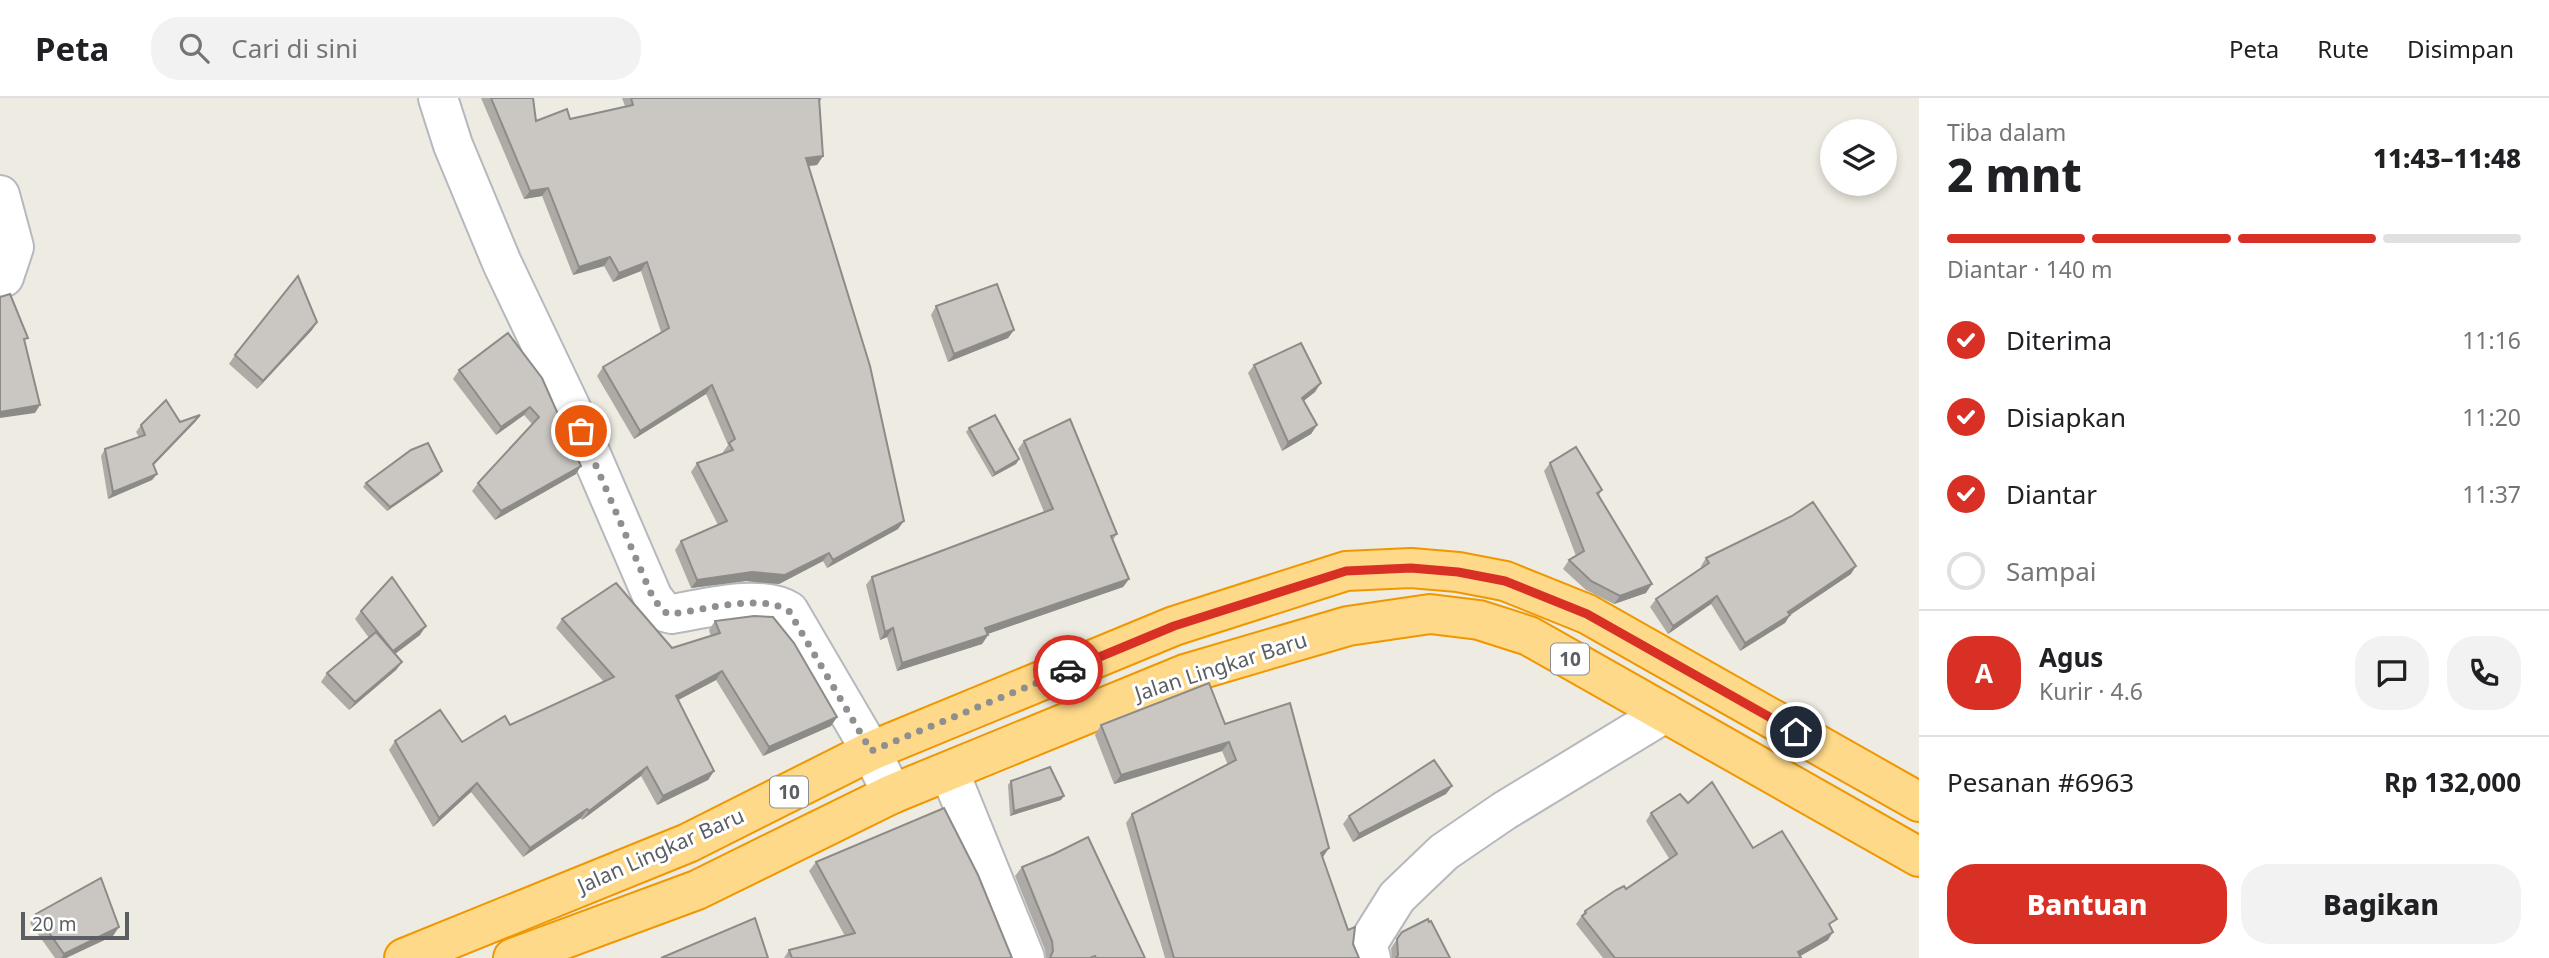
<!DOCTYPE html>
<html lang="id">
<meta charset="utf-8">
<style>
:root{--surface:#fff;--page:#f2f2f2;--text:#202124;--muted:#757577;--line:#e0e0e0;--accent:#d93025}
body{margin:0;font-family:"Noto Sans",sans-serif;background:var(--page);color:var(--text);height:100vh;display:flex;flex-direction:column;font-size:26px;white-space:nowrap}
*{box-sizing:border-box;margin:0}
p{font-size:23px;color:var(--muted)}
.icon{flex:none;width:38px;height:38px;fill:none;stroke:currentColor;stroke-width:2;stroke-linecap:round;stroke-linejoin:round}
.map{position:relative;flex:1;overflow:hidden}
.details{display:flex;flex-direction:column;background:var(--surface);width:630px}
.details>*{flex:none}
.controls{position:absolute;left:1820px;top:21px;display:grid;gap:14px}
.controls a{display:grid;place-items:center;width:77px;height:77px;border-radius:50%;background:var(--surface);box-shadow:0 4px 10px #0003;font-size:35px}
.scale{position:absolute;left:21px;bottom:18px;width:108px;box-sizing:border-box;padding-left:7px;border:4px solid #5b5f63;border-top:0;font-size:19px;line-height:24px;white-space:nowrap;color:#5b5f63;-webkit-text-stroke:5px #fff;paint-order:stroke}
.pin{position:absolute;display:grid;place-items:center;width:60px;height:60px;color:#fff;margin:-30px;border:4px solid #fff;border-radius:50%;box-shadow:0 2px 7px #0007}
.courier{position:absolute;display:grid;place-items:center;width:70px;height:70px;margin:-35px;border:5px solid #d93025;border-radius:50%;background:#fff;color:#222;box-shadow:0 2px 9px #0007}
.head em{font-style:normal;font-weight:800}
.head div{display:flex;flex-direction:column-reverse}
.head{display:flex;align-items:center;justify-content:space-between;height:119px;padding:0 28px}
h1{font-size:46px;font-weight:800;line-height:52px}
.bar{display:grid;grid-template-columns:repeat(4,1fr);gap:10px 7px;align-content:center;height:84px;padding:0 28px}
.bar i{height:9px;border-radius:5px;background:var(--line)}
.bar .on{background:var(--accent)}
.bar p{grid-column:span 4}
.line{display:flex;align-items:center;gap:18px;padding:0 28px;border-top:2px solid var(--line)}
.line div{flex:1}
.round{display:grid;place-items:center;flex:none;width:74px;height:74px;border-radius:28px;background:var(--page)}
ol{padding:0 28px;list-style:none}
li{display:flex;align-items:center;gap:21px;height:77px}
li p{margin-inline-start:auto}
li .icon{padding:7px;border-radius:50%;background:var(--accent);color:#fff;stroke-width:4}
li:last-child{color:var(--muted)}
li i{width:38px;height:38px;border:4px solid var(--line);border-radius:50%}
.cta{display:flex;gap:14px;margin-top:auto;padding:14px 28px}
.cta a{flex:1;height:80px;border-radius:28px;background:var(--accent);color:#fff;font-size:28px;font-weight:800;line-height:80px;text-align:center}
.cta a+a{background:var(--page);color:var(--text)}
header{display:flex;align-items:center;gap:42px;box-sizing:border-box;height:98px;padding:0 35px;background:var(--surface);border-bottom:2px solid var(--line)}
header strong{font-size:33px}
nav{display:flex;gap:38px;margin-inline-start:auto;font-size:24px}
.search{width:490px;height:63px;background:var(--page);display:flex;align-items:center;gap:18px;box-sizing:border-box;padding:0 24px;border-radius:28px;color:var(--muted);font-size:26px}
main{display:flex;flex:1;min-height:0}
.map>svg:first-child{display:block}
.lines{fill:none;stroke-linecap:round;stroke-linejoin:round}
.minor-casing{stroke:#b5b9bd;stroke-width:42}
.highway-casing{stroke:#f09700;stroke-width:42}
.minor{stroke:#fff;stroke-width:38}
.highway{stroke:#fed989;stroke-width:38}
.wall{fill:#aeaba7}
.shaded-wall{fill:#8d8b88}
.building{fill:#cac7c2;stroke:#8d8b88;stroke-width:2}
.done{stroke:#8e908f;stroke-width:7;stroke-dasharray:0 12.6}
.route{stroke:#d93025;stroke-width:9}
.labels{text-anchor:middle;stroke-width:6;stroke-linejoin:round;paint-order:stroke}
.shield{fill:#fff;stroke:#8c8f92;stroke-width:2}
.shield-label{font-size:19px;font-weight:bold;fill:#5b5f63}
.street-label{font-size:21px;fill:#5b5f63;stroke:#fff}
</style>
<header>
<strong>Peta</strong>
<div class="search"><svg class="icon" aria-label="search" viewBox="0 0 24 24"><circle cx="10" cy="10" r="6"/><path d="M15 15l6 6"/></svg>Cari di sini</div>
<nav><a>Peta</a><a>Rute</a><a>Disimpan</a></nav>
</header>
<main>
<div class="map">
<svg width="1919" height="860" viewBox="0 0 1919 860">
<rect width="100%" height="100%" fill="#eeebe2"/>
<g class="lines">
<g class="minor-casing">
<g id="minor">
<path d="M438,0L453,47L502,165L571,310L653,500L664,514L672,516C704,511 760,495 789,513L871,653L892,696"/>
<polyline points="0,97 14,149 4,179 0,178"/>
<polyline points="949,673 1025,860"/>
<polyline points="1371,860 1368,849 1370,842 1397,799 1444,754 1504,713 1665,615"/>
</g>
</g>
<g class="highway-casing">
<g id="highway">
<polyline points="404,860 688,745 871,653 1174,528 1346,473 1411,470 1458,474 1505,483 1587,516 1919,704"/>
<polyline points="513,860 697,792 892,696 1185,576 1348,528 1430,516 1479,522 1529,538 1919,759"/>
</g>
</g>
<use href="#minor" class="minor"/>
<use href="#highway" class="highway"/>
</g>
<g class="wall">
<polygon points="481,0 533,0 536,23 570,21 625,8 622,0 822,0 819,5 823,58 817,67 808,68 898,431 827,470 823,463 779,486 746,483 691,490 675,452 681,443 718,427 691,374 697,365 724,355 723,354 728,347 706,296 634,341 597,278 603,269 661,234 641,173 613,184 604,168 573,177 542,98 524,101"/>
<polygon points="936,208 1014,232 1008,240 948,264 931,217"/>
<polygon points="312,232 257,291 229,266 235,257"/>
<polygon points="508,235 576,376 495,422 472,393 478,385 532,326 524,317 496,337 453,281 459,272"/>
<polygon points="1254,267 1315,294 1303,303 1317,327 1311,336 1282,353 1248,275"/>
<polygon points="196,323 153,367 157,376 152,382 108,401 101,358 105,351 139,339 136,334 141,327"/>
<polygon points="969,330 1019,361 1016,366 992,379 966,334"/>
<polygon points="1024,343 1117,436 1113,442 1129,481 1123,489 987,536 988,537 982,546 897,573 887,539 880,542 866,487 872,479 1044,414 1018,351"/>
<polygon points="1550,365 1602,392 1599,397 1646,495 1614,506 1586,492 1563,471 1569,462 1576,458 1544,373"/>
<polygon points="439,377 387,413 363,389 366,385"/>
<polygon points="1706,460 1851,476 1790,517 1785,525 1740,553 1711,506 1668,536 1650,509 1656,501 1702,470 1701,468"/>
<polygon points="361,513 420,537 395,556 402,564 396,572 349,612 321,584 327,575 369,540 355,521"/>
<polygon points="562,521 672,550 711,538 709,532 715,523 837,619 831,628 763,658 716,582 678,602 714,673 708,682 657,707 641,678 582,722 581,720 523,759 471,694 433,729 389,652 395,643 462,644 510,627 604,584 556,530"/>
<polygon points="1225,626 1322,760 1359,860 1165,860 1126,725 1132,716 1228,667 1222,653 1114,686 1095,637 1101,627"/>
<polygon points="1011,683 1061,702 1010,718 1008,687"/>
<polygon points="1452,688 1446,696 1353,744 1343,726 1349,718"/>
<polygon points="1688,705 1753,750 1831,829 1828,842 1800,858 1801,860 1603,860 1576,826 1585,813 1626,791 1670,762 1646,723 1651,715"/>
<polygon points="816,764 1012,860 784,860 789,852 845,838 809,773"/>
<polygon points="1022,769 1145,860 1046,860 1045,852 1015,778"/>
<polygon points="36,816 113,838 66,860 55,860 30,825"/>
<polygon points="1402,834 1450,860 1392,860 1391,850"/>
</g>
<g class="shaded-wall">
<polygon points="823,58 817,67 800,69 806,60"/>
<polygon points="548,90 542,98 524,101 530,93"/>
<polygon points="610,159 604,168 573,177 579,169"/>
<polygon points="647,164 641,173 613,184 619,175"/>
<polygon points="317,224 312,232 257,291 263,283"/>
<polygon points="1014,232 1008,240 948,264 954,256"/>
<polygon points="1321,285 1315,294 1296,309 1302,300"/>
<polygon points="712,287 706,296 634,341 640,333"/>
<polygon points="40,307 35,315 0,320 0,314"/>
<polygon points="530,309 524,317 496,337 501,329"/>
<polygon points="200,317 196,323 148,373 153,366"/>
<polygon points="1317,327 1311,336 1282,353 1288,344"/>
<polygon points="1019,361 1016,366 992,379 995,375"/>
<polygon points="581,368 576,376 495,422 501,413"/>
<polygon points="442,373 439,377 387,413 390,409"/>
<polygon points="157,376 152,382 108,401 113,394"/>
<polygon points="904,423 898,431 827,470 833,462"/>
<polygon points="829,455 823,463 779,486 746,483 691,490 697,482"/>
<polygon points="1856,468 1851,476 1790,517 1785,525 1740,553 1745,545"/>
<polygon points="1129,481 1123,489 979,539 985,530"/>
<polygon points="1652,486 1646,495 1614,506 1620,498"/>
<polygon points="1717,498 1711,506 1668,536 1673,528"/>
<polygon points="426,528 420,537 387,562 393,553"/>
<polygon points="893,530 887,539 880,542 885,534"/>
<polygon points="988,537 982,546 897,573 902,565"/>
<polygon points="402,564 396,572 349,612 355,604"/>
<polygon points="722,573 716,582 669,607 676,598"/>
<polygon points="837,619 831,628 763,658 769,649"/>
<polygon points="1229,644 1222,653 1114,686 1121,677"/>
<polygon points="647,669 641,678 582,722 589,713"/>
<polygon points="714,673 708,682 657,707 663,698"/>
<polygon points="477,685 471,694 433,729 439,720"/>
<polygon points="1452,688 1446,696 1353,744 1359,736"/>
<polygon points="1064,698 1061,702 1010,718 1014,713"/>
<polygon points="587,711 581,720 523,759 530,750"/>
<polygon points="1329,750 1323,759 1314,764 1321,755"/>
<polygon points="119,829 113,838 66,860 61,860 64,856"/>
<polygon points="1833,834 1828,842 1797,860 1798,854"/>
</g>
<g class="building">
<polygon points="491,0 533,0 536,23 567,11 570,21 633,7 631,0 820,0 819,0 823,58 806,60 870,268 904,423 833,462 829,455 785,477 752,474 697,482 681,443 727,423 697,365 733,352 729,345 735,341 712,287 640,333 603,269 669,230 647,164 619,175 610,159 579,169 548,90 530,93"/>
<polygon points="298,178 317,224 263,283 235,257"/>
<polygon points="997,186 1014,232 954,256 936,208"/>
<polygon points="10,196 28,240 24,241 40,307 0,314 0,199"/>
<polygon points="508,235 542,280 581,368 501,413 478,385 539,319 530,309 501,329 459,272"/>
<polygon points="1301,245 1321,285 1302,300 1317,327 1288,344 1254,267"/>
<polygon points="166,302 180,324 200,317 153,366 157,376 113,394 105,351 145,337 141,327"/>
<polygon points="995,317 1019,361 995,375 969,330"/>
<polygon points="1070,321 1117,436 1111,438 1129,481 985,530 988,537 902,565 893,530 885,534 872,479 1053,411 1024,343"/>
<polygon points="428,345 442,373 390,409 366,385 411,352"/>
<polygon points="1576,349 1602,392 1597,395 1652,486 1620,498 1591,483 1569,462 1584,453 1550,365"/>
<polygon points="1813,404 1856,468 1788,514 1790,517 1745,545 1717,498 1673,528 1656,501 1709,465 1706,460 1792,418"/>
<polygon points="392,479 426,528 393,553 361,513"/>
<polygon points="616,485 672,550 720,535 715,523 754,518 773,519 794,545 837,619 769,649 722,573 676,598 714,673 663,698 647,669 589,713 587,711 530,750 477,685 439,720 395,643 440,612 462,644 505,618 510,627 614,579 562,521"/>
<polygon points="376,534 402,564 355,604 327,575"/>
<polygon points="1209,585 1225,626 1290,605 1329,750 1321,755 1348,832 1355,829 1353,846 1359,860 1174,860 1132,716 1236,662 1229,644 1121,677 1101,627"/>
<polygon points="1434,662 1452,688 1359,736 1349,718"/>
<polygon points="1050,669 1064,698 1014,713 1011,683"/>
<polygon points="1712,684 1753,750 1782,733 1837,821 1829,826 1833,834 1798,854 1801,860 1615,860 1582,818 1586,815 1585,813 1616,792 1624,788 1626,791 1677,756 1651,715 1680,696 1688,705"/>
<polygon points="944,710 978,777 1012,860 792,860 789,852 855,835 816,764"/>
<polygon points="1088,739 1145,860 1096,860 1095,858 1090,860 1050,860 1053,853 1052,843 1022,769 1054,756"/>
<polygon points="101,780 119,829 64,856 36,816"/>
<polygon points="755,820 768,860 661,860"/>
<polygon points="1428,821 1429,824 1431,823 1450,860 1396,860 1398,857 1397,841 1402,834"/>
</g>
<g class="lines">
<path class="done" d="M581,333L653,500L664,514L671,516C704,512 761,495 789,513L871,653L1068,572"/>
<polyline class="route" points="1068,572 1174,528 1346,473 1411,470 1458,474 1505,483 1587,516 1796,634"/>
</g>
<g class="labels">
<g class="shield">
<rect x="1551" y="545.5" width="38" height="31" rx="5"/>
<rect x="770" y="678.5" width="38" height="31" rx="5"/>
</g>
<g class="shield-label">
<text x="1570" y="568">10</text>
<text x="789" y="701">10</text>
</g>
<g class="street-label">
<text transform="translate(1221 569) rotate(-18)" y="7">Jalan Lingkar Baru</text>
<text transform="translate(661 753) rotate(-24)" y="7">Jalan Lingkar Baru</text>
</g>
</g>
</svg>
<div class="controls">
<a><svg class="icon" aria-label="layers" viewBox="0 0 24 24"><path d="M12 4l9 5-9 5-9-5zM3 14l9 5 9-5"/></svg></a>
</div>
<div class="scale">20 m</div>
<div class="pin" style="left:581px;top:333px;background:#ea580c"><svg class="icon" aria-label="bag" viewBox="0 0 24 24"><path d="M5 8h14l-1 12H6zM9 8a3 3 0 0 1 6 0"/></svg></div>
<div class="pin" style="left:1796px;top:634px;background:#1f2937"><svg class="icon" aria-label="home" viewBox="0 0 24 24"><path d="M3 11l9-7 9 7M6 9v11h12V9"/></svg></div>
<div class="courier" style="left:1068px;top:572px"><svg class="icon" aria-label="car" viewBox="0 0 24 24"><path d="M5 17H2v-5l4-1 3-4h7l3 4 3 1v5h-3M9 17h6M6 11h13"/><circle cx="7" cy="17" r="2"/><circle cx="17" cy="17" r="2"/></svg></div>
</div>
<section class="details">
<div class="head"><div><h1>2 mnt</h1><p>Tiba dalam</p></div><em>11:43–11:48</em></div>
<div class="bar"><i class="on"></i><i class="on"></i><i class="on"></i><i></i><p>Diantar · 140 m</p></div>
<ol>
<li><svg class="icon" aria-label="check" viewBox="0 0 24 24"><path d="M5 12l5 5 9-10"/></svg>Diterima<p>11:16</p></li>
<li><svg class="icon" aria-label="check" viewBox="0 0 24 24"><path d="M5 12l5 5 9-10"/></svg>Disiapkan<p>11:20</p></li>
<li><svg class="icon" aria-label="check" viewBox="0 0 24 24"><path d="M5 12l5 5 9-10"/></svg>Diantar<p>11:37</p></li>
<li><i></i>Sampai</li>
</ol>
<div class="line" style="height:126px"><b class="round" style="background:var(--accent);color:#fff">A</b><div><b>Agus</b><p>Kurir · 4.6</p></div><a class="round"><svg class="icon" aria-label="chat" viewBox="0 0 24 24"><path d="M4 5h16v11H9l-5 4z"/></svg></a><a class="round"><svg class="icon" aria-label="phone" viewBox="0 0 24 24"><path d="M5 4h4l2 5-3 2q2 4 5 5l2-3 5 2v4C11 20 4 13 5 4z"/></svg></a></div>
<div class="line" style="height:91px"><div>Pesanan #6963</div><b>Rp 132,000</b></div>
<div class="cta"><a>Bantuan</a><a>Bagikan</a></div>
</section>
</main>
